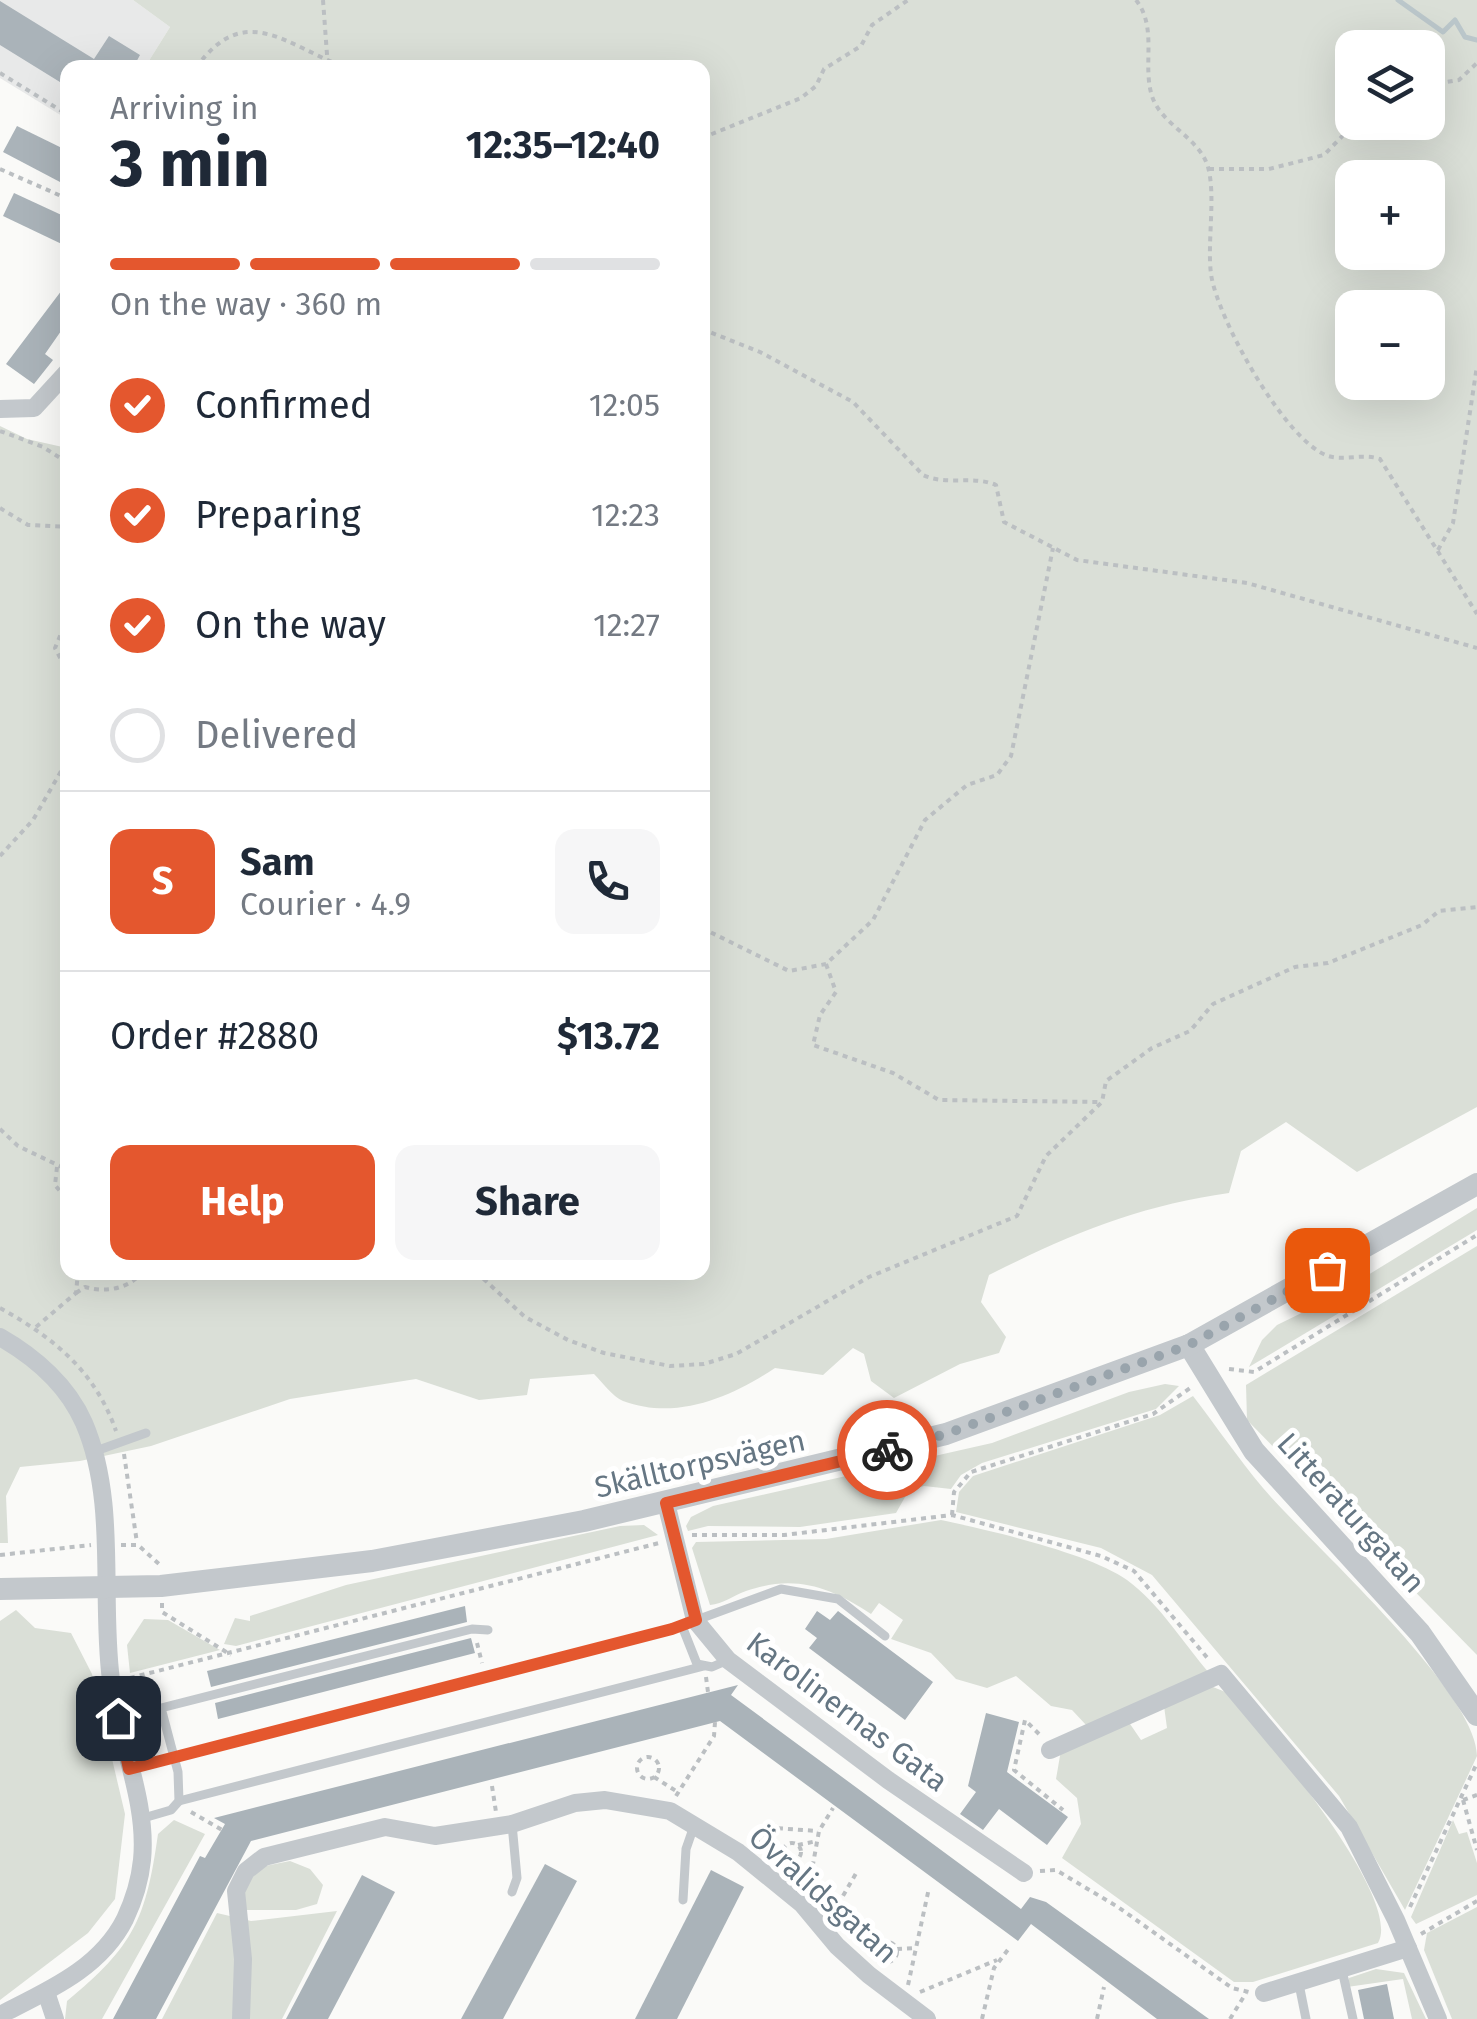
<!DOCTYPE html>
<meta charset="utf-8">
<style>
:root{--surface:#fff;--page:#f6f6f7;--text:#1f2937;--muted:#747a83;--line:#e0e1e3;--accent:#e4572e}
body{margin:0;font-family:"Fira Sans",sans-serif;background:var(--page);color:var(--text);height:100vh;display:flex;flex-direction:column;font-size:38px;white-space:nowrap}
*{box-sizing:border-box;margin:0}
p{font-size:32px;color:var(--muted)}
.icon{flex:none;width:55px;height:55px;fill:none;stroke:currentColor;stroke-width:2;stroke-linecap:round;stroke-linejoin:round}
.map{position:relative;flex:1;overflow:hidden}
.panel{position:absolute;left:60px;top:60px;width:650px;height:1220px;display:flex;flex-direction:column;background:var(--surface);border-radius:20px;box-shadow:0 10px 40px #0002}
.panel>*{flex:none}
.tools{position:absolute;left:1335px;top:30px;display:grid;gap:20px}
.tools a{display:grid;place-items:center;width:110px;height:110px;border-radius:20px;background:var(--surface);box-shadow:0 10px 40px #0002;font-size:50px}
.pin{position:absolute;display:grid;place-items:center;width:85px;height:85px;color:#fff;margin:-42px;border-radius:20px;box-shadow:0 5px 15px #0006}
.courier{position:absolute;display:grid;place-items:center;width:100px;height:100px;margin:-50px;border:8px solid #e4572e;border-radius:50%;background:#fff;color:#222;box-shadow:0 2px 12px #0007}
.overview em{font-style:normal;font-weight:700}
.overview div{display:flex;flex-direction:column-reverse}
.overview{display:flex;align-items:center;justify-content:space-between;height:170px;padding:0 50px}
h1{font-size:65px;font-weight:700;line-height:75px}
.bar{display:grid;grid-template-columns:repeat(4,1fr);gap:15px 10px;align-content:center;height:120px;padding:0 50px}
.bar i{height:12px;border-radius:8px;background:var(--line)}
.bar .on{background:var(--accent)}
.bar p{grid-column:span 4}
.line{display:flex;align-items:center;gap:25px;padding:0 50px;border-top:2px solid var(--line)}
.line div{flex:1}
.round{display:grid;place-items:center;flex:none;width:105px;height:105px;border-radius:20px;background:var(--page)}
ol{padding:0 50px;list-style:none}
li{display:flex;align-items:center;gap:30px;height:110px}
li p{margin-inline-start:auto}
li .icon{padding:10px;border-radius:50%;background:var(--accent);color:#fff;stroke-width:4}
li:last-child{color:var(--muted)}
li i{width:55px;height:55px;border:5px solid var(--line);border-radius:50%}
.primary-button{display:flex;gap:20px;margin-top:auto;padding:20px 50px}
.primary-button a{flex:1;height:115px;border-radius:20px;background:var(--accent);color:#fff;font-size:40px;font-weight:700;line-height:115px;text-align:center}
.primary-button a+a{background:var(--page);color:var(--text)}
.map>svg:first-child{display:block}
.built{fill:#e8e9e9}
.green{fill:#dadfd7;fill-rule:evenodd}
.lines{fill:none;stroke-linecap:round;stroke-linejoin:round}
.stream{stroke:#bbc7cb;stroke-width:5}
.building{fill:#aab3b9}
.path{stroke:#bbbfc2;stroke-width:4;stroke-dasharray:5 5;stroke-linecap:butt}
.service{stroke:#c3c8cc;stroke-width:9}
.minor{stroke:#c3c8cc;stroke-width:18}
.tertiary{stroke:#c3c8cc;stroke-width:22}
.done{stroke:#99a4ac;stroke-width:10;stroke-dasharray:0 18}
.route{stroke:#e4572e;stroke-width:12}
.labels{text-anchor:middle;stroke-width:10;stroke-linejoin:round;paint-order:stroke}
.street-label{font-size:30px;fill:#657683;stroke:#fff}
</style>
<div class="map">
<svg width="1477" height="2019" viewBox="0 0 1477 2019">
<rect width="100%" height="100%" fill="#fafaf8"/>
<polygon class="built" points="0,0 133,0 170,27 145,67 68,68 67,119 0,78"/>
<g class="green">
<path d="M133,0H1477V1107L1357,1172L1286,1122L1241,1151L1229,1193C1141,1205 1068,1235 989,1275L981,1302L1006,1337L999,1353L960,1364L894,1398L871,1381L864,1354L853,1348L823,1375L775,1368C731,1397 677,1421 623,1401C613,1397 602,1382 594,1374L530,1379L527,1395L479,1400L416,1379L290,1399L151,1446L80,1461L20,1467L6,1496L8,1543H0V426L27,439L67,448L68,1272H702V68L145,67L170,27ZM1352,48H1428V122H1352ZM1352,178H1428V252H1352ZM1352,308H1428V382H1352Z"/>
<polygon points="1477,1208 1477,1230 1249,1367 1262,1340 1277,1325 1324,1302"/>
<polygon points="1477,1246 1477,1655 1247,1420 1246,1385"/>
<polygon points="1165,1384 1179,1386 1156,1409 982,1463 961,1475 951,1489 924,1486 909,1490 896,1513 800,1527 708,1526 688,1531 686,1526 691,1517 713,1506 992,1443 1129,1392"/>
<path d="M1193,1396C1216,1426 1238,1458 1263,1488C1309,1542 1477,1691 1477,1756L1405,1910L1339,1796L1152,1575L1101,1548L956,1512L959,1492L973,1476L1160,1415Z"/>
<path d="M941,1520C988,1530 1090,1553 1127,1580C1160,1604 1183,1643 1210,1674L1087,1726L1072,1710L1051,1706L1016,1676L987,1688L956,1679L931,1653L891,1639L903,1620L879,1603L871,1614C830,1587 795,1574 746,1591C734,1595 723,1604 710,1605L692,1548L696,1542L826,1539Z"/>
<polygon points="644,1525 658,1535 236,1646 224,1644 235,1618 250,1621 250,1616 346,1585 620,1526"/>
<polygon points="16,1610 35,1628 71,1633 92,1674 125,1814 115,1899 88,1933 0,2000 0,1621"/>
<polygon points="144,1619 168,1620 220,1650 130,1673 127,1645"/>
<path d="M1208,1685L1228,1693C1261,1730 1404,1898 1378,1943L1253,1982H1234L1062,1858L1081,1824L1077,1798L1056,1779L1061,1750L1128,1721L1141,1740L1167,1728L1164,1706Z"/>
<path d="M174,1820L205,1834L102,2019H65L67,2001C134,1946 146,1919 158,1834Z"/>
<polygon points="1453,1820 1459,1834 1467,1832 1477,1863 1477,1895 1416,1924 1411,1917"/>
<polygon points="290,1861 310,1869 323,1885 317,1904 296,1910 244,1910 240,1890 260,1867"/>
<polygon points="1477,1907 1477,2019 1452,2019 1424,1950 1427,1933"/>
<polygon points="337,1911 282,2019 162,2019 217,1913 251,1921"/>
<polygon points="1376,1969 1404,1973 1426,2019 1412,2019 1403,1979 1347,1987 1349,1978"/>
</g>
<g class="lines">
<polyline class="stream" points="1398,0 1443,32 1455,20 1465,37 1477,40"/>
</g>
<g class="building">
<polygon points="0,1 94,59 109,36 140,55 133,68 68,68 68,87 0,45"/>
<polygon points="17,126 68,151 68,167 60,182 3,152"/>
<polygon points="14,193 68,218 68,247 3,216"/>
<polygon points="68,282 68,321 45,354 53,360 34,384 6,364"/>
<polygon points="465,1606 467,1622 211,1687 207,1671"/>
<polygon points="817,1611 830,1620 838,1611 933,1682 905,1720 809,1648 817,1638 805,1629"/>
<polygon points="471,1638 475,1653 218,1719 215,1703"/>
<polygon points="738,1685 731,1695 1021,1909 1030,1897 1046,1902 1209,2019 1157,2019 1031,1924 1018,1941 720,1721 251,1841 156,2019 113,2019 200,1856 205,1858 225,1824 214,1818"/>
<polygon points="986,1713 1019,1722 1007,1772 1068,1817 1047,1845 999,1809 983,1830 960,1814 976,1792 968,1786"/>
<polygon points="545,1864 577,1881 503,2019 461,2019"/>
<polygon points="711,1870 744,1887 677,2019 635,2019"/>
<polygon points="362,1875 395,1892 328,2019 286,2019"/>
<polygon points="1387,1984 1394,2019 1364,2019 1358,1990"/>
</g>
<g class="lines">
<g class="path">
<polyline points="323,0 328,68"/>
<path d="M1136,0C1158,28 1142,65 1152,96C1161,125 1199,137 1208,167C1216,196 1207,242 1211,274C1217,318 1285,441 1328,456C1345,461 1363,453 1380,459L1477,614"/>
<path d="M196,68C244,0 286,45 346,68"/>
<polyline points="0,73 68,115"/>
<polyline points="1428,85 1459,80 1477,63"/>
<polyline points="702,138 801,98 816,86 824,69 861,46 872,25 908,0"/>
<polyline points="0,169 68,199"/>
<polyline points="1209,169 1269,169 1324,155 1356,122"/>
<path d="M702,329L760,352L853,402L923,475C946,486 973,475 996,485L1004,522L1077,560L1247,583L1477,648"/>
<polyline points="0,431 43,447 68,463"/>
<polyline points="0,508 28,525 68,527"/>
<polyline points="1438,550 1453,523 1477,366"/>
<polyline points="68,617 55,648 68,673"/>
<polyline points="0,856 33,820 68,759"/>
<polyline points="702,928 789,971 826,964 873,920 925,820 967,785 997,775 1011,756 1053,548"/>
<polyline points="826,964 836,992 820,1015 813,1045 893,1073 939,1100 1102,1102"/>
<polyline points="0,1129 18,1146 68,1170"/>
<polyline points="57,1167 55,1185 68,1201"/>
<polyline points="476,1272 525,1317 568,1340 604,1353 670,1366 704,1364 736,1354 869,1277 1017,1216 1046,1156 1102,1102 1106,1081 1152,1048 1190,1031 1213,1004 1295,967 1328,963 1422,925 1439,911 1477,907"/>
<path d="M76,1293L85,1287C106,1293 128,1289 143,1272"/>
<path d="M0,1308C54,1338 95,1371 116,1431"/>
<polyline points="36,1327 76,1293 78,1272"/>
<polyline points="1229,1369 1254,1372 1477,1235"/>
<polyline points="124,1454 137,1543"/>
<polyline points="952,1515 954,1492 971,1472 1153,1414 1193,1386"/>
<polyline points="692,1535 784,1535 952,1515 1101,1556 1134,1571 1210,1661"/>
<polyline points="121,1545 138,1545 159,1564"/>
<polyline points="0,1555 91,1545"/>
<polyline points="162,1603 162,1612 231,1655"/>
<polyline points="477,1643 482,1663"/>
<polyline points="706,1677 708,1692"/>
<polyline points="130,1678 659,1543"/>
<polyline points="1039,1734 1025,1720 1014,1770 1063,1810"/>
<circle cx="648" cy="1768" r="11"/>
<polyline points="654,1777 676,1791"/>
<polyline points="492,1786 496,1812"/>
<polyline points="676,1796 714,1736 715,1722"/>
<polyline points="1463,1800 1477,1850"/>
<polyline points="1463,1800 1477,1795"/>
<polyline points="191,1812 222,1830"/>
<polyline points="755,1842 774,1833 774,1828 818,1831"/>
<circle cx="792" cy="1852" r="9"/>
<polyline points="798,1845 817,1841"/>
<polyline points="1040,1871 1056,1870 1118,1907 1232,1988 1249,1992"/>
<polyline points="809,1886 819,1831 833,1808"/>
<polyline points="1410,1907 1477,1763"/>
<polyline points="833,1913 858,1870"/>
<polyline points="1421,1934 1477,1901"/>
<circle cx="887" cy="1952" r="10"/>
<polyline points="897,1949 916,1948"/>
<polyline points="908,1985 929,1888"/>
<polyline points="920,1992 997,1960"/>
<polyline points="982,2019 994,1968 1010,1947"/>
<polyline points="1097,2019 1104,1987"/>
<polyline points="1230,2019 1246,1993"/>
</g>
<g class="service">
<polyline points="93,1452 146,1433"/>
<polyline points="682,1626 697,1664 712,1667 728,1660"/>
<polyline points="132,1768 672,1629 781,1589 838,1599 885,1636"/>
<polyline points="179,1801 704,1666"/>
<polyline points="140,1819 171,1810 179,1801 178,1772 161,1708 472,1629 488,1630"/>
<polyline points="512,1824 517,1878 512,1892"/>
<polyline points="683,1900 686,1849 694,1826"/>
<polyline points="1342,1970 1353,2019"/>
<polyline points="1299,1984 1306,2019"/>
</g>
<g class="minor">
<polyline points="0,409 34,408 68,371"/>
<path d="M0,1337C35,1357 68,1386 84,1423C118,1502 100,1597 111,1680C118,1739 148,1801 142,1860C140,1880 133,1902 125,1919C100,1969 47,1991 0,2015"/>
<polyline points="666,1503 695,1620 728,1660 888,1780 1024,1873"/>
<polyline points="1050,1750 1221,1674 1349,1827 1396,1920 1438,2019"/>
<polyline points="46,1992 55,2019"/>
<polyline points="1264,1993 1408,1948"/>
<polyline points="241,2019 243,1959 236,1891 246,1871 264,1857 385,1827 435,1836 512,1824 575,1803 605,1800 670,1811 738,1852 802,1904 837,1946 869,1975 927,2019"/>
</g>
<g class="tertiary">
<polyline points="1189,1345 1254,1451 1420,1633 1477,1715"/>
<polyline points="0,1589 161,1586 372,1561 584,1521 946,1434 1189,1345 1477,1184"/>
</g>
</g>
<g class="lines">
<polyline class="done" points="887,1450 946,1434 1189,1345 1327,1270"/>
<polyline class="route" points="118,1718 129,1769 672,1629 696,1620 666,1503 887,1450"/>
</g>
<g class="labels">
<g class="street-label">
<text transform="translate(700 1464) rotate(-13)" y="10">Skälltorpsvägen</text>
<text transform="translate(1351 1513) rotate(48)" y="10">Litteraturgatan</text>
<text transform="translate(847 1712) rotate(37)" y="10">Karolinernas Gata</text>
<text transform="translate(823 1895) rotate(42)" y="10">Övralidsgatan</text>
</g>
</g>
</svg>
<div class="tools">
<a><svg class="icon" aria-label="layers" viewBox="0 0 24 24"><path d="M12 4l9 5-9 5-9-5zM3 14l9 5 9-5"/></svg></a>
<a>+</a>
<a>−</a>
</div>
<div class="pin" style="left:1327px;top:1270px;background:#ea580c"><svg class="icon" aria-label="bag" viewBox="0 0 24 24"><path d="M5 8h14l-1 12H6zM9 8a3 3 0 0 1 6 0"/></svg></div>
<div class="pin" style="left:118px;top:1718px;background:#1f2937"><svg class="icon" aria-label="home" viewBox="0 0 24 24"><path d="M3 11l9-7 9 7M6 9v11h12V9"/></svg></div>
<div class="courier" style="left:887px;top:1450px"><svg class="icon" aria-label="bike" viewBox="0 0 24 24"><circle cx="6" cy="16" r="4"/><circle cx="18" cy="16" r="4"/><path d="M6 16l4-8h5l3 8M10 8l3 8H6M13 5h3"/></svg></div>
<section class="panel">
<div class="overview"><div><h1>3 min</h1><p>Arriving in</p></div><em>12:35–12:40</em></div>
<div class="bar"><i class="on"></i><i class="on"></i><i class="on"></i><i></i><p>On the way · 360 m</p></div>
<ol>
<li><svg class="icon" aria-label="check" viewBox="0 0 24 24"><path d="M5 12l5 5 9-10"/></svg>Confirmed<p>12:05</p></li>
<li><svg class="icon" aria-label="check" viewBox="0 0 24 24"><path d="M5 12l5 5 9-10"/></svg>Preparing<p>12:23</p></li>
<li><svg class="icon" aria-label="check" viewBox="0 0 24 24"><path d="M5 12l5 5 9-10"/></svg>On the way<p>12:27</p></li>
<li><i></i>Delivered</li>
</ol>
<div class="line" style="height:180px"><b class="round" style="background:var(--accent);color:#fff">S</b><div><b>Sam</b><p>Courier · 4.9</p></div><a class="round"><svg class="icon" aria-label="phone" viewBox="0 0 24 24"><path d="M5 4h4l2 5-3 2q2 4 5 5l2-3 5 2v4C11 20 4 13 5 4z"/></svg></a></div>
<div class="line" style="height:130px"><div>Order #2880</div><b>$13.72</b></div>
<div class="primary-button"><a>Help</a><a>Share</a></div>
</section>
</div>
